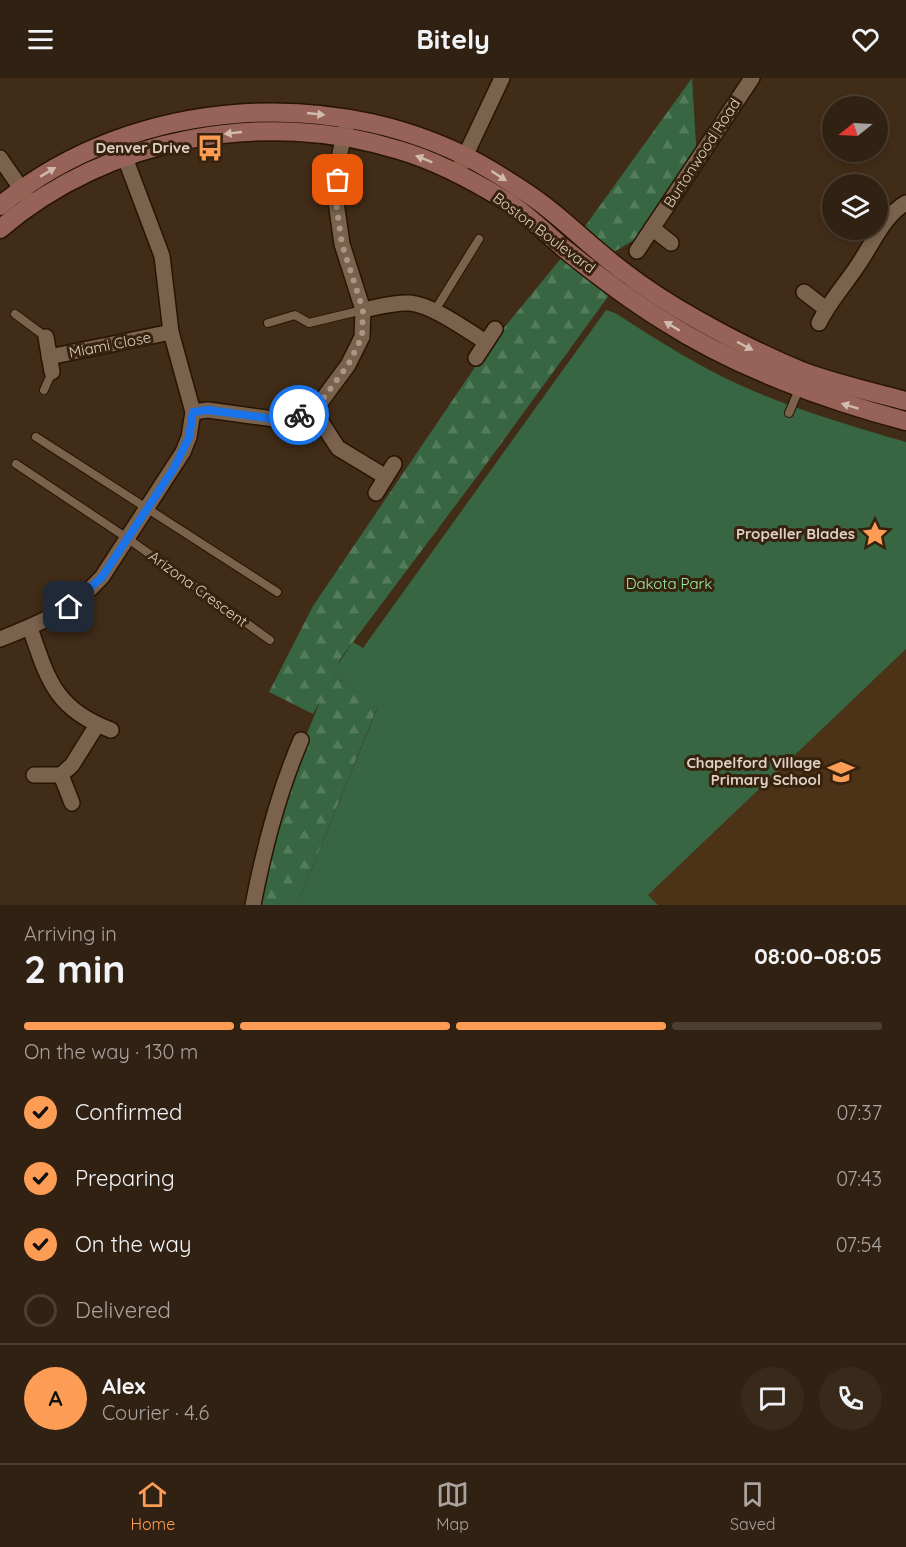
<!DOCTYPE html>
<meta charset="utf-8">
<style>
:root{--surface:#312112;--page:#39291b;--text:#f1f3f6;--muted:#a8a39f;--line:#4c3e32;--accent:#fd9d55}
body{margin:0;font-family:Quicksand,sans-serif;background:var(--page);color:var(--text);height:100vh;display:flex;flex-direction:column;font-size:22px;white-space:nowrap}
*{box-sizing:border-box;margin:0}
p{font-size:20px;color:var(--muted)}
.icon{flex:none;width:33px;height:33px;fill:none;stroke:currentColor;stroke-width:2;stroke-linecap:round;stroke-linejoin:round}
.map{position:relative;height:827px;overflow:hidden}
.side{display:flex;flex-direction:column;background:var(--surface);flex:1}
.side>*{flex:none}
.needle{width:39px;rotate:252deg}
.fabs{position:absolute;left:822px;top:18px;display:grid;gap:12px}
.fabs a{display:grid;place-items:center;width:66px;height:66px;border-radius:50%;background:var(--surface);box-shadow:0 3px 9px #0003,0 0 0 2px var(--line);font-size:30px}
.pin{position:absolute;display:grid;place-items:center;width:51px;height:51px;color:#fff;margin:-26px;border-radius:12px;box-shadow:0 3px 9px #0006}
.courier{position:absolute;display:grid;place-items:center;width:60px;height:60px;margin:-30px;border:4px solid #1a73e8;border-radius:50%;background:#fff;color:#222;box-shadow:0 2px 8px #0007}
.overview em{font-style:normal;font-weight:700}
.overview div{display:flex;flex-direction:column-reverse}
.overview{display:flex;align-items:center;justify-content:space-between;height:102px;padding:0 24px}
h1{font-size:39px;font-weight:700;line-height:45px}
.bar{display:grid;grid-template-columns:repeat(4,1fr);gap:9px 6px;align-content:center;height:72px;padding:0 24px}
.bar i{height:8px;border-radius:4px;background:var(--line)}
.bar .current{background:var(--accent)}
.bar p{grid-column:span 4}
.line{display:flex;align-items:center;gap:15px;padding:0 24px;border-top:2px solid var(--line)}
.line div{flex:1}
.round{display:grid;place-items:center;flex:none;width:63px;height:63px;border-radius:32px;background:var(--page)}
ol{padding:0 24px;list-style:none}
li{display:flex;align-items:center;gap:18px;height:66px}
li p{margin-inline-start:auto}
li .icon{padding:6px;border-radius:50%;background:var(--accent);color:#111;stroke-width:4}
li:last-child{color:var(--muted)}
li i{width:33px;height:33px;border:3px solid var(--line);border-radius:50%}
header{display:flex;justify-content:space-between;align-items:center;height:78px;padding:0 24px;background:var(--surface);font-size:27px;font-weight:700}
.dock{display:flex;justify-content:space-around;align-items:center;height:84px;border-top:2px solid var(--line);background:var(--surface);font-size:16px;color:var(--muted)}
.dock a{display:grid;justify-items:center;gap:3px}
.dock .current{color:var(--accent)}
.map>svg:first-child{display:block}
.built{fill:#4c3217}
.forest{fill:url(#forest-firs)}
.green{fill:#386642}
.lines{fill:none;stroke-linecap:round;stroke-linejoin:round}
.lane-casing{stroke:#271402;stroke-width:10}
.street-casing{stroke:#271402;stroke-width:18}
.secondary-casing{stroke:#271402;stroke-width:21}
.lane{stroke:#7a624c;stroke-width:8}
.street{stroke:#7a624c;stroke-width:15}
.secondary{stroke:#976258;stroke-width:18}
.oneway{fill:#d1bbaf}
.done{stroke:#a89788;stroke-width:6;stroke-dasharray:0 10.8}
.route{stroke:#1a73e8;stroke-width:8}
.labels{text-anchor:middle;stroke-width:6;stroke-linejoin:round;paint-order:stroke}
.poi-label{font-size:15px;font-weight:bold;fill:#dfd1c5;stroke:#37220e;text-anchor:end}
.street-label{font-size:15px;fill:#dfd1c5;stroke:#37220e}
.park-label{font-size:15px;fill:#98eeaa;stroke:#37220e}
</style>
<header><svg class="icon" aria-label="menu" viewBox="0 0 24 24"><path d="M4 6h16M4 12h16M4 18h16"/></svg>Bitely<svg class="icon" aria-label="heart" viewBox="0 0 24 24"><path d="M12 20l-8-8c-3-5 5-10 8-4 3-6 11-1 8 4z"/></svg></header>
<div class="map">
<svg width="906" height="827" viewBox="0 0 906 827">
<defs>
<pattern id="forest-firs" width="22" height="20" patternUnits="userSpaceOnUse" patternTransform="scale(1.5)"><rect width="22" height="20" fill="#386642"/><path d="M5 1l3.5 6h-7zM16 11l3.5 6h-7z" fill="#547b5c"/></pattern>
</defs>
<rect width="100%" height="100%" fill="#412c18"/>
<polygon class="built" points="906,571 906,827 658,827 648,817"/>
<g class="forest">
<polygon points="692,0 697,83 636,161 610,176 578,158"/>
<polygon points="567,173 615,209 476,400 341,580 333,596 377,630 297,827 251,827 272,744 320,623 313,636 269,614 313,528 490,267"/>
</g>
<path class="green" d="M606,232L615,235C651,258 687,281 725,300C783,328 844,346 906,364V571L648,817L658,827H297L377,631L332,595L353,564L363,570Z"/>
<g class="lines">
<g class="lane-casing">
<g id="lane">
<polyline points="434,234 479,161"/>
<polyline points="15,236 46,259"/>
<polyline points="268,245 295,237 309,245 363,232"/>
<polyline points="44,312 52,294"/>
<polyline points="789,335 800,309"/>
<polyline points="36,359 277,514"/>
<polyline points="16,386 127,460 270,562"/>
</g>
</g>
<g class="street-casing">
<g id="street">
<polyline points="0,80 29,122"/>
<polyline points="460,89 502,0"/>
<polyline points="652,150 671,165"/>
<polyline points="637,173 752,0"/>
<polyline points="804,214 826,231"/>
<path d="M363,232C378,229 394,224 410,225C433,227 466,252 486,264"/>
<path d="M819,245C829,224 845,207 858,187C872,167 884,137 906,125"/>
<polyline points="46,259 52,294"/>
<polyline points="49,279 171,254"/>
<polyline points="476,280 495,251"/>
<polyline points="314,333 338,370 386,399"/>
<polyline points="193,334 208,332 281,342 314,333 348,287 362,259 363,232 342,166 336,124 340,75 346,49"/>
<polyline points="376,415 394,386"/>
<path d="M30,550C48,602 55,631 111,652"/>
<path d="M0,561C41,545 72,532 102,499L183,374L189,359L193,334L171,254L162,178L121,69"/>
<polyline points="34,697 61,697 72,725"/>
<polyline points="61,697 72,687 97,647"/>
<path d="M253,827C264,770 278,715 301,662"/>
</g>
</g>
<g class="secondary-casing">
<g id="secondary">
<path d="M0,128C133,17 345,4 492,93C512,105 533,118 551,133C576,153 598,175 624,194C646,211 671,227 696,241C731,261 767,279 804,294C837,306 872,314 906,323"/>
<path d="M0,151C107,59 265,30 399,72C437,83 474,103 508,124C529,138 547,156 566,172C597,197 630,222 664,243C736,289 825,322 906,343"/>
</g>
</g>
<use href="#lane" class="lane"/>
<use href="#street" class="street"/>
<use href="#secondary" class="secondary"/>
</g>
<defs><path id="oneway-solid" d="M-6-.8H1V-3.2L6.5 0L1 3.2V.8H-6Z" transform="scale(1.5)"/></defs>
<g class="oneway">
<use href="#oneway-solid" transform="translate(316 36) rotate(6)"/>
<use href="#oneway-solid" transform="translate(233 55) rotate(174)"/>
<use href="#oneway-solid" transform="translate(424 81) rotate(-158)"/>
<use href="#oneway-solid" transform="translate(48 94) rotate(-31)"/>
<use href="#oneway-solid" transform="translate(499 98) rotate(33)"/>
<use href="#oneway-solid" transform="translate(672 248) rotate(-149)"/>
<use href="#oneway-solid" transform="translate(745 268) rotate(28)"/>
<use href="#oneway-solid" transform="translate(850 328) rotate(-163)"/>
</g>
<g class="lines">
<polyline class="done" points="299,337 314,333 348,287 362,259 363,232 342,166 339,146 336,124 338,102"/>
<polyline class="route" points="69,529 102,499 174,390 189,359 193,334 208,332 281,342 299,337"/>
</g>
<defs>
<g id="bus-bare" transform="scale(2.07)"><path d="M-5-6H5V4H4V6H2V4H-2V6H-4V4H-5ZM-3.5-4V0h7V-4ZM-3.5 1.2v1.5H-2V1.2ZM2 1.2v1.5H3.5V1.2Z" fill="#fd9d55" stroke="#37220e" stroke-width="2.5" paint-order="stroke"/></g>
<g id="sight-bare" transform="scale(2.07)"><path d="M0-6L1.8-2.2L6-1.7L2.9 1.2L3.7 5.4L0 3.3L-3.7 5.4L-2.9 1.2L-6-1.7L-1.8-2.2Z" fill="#fd9d55" stroke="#37220e" stroke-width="2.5" paint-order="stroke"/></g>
<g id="school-bare" transform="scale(2.07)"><path d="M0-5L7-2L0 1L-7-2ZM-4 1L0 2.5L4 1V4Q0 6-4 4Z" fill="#fd9d55" stroke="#37220e" stroke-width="2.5" paint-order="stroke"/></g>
</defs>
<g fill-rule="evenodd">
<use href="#bus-bare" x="210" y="70"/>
<use href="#sight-bare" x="875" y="456"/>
<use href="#school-bare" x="841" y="694"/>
</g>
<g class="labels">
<g class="poi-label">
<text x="190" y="75">Denver Drive</text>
<text x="855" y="461">Propeller Blades</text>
<text x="821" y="690">Chapelford Village<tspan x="821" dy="17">Primary School</tspan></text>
</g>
<g class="street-label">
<text transform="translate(702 75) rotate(-57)" y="5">Burtonwood Road</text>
<text transform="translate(544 155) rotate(37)" y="5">Boston Boulevard</text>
<text transform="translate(110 267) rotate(-11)" y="5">Miami Close</text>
<text transform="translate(198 511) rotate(36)" y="5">Arizona Crescent</text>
</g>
<g class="park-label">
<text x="669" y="511">Dakota Park</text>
</g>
</g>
</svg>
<div class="fabs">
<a><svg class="needle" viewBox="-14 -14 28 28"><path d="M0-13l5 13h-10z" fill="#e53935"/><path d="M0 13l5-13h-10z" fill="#a8a39f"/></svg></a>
<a><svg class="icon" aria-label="layers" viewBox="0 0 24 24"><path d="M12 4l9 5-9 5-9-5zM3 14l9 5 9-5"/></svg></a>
</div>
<div class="pin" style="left:338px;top:102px;background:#ea580c"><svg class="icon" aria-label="bag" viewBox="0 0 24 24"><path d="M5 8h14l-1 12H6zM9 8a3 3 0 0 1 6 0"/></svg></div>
<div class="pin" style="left:69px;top:529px;background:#1f2937"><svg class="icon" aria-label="home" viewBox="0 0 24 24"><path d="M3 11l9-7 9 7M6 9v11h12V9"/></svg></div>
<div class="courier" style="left:299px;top:337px"><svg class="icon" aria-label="bike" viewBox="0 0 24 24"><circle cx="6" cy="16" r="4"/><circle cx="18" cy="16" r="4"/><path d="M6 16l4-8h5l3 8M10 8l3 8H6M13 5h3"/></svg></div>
</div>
<section class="side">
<div class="overview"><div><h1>2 min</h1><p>Arriving in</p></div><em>08:00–08:05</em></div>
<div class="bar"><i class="current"></i><i class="current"></i><i class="current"></i><i></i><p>On the way · 130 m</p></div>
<ol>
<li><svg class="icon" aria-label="check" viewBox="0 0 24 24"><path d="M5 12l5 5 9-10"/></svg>Confirmed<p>07:37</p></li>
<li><svg class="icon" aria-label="check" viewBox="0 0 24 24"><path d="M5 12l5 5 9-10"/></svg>Preparing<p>07:43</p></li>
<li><svg class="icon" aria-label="check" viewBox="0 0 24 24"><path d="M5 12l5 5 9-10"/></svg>On the way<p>07:54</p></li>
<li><i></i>Delivered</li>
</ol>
<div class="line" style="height:108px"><b class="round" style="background:var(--accent);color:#111">A</b><div><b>Alex</b><p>Courier · 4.6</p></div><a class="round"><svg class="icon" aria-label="chat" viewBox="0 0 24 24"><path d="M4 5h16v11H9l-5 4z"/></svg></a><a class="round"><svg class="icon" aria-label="phone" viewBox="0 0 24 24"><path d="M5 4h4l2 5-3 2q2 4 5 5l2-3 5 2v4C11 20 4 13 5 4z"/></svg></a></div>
</section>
<nav class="dock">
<a class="current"><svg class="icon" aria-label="home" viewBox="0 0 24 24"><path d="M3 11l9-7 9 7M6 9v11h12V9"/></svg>Home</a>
<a><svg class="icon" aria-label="map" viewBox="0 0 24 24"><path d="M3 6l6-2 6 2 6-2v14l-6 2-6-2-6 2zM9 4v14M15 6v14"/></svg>Map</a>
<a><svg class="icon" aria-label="saved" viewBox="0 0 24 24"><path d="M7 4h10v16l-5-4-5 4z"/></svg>Saved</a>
</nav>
